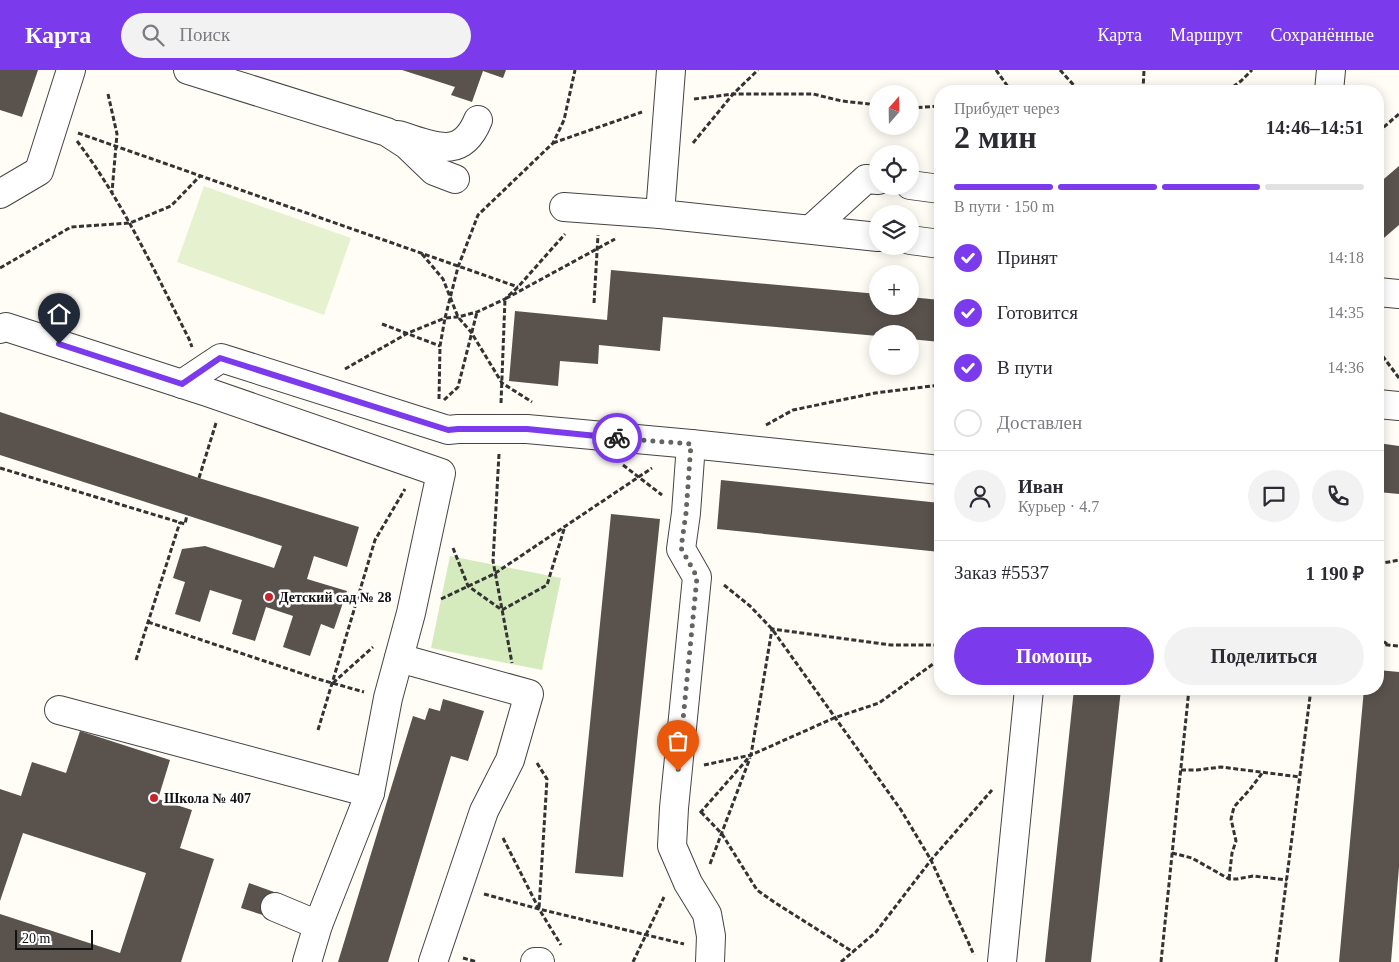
<!DOCTYPE html>
<html lang="ru">
<meta charset="utf-8">
<style>
:root{--surface:#fff;--page:#f2f2f3;--text:#2b2b33;--muted:#7c7c81;--line:#e1e1e2;--accent:#7c3aed}
body{margin:0;font-family:Georgia,serif;background:var(--page);color:var(--text);height:100vh;display:flex;flex-direction:column;font-size:19px;white-space:nowrap}
*{box-sizing:border-box;margin:0}
p{font-size:16px;color:var(--muted)}
.icon{flex:none;width:28px;height:28px;fill:none;stroke:currentColor;stroke-width:2;stroke-linecap:round;stroke-linejoin:round}
.map{position:relative;flex:1;overflow:hidden}
.sheet{position:absolute;left:934px;top:15px;width:450px;height:610px;display:flex;flex-direction:column;background:var(--surface);border-radius:20px;box-shadow:0 2px 12px #0003}
.sheet>*{flex:none}
.needle{width:32px;rotate:20deg}
.controls{position:absolute;left:869px;top:15px;display:grid;gap:10px}
.controls a{display:grid;place-items:center;width:50px;height:50px;border-radius:50%;background:var(--surface);box-shadow:0 2px 12px #0003;font-size:25px}
.scale{position:absolute;left:15px;bottom:12px;width:78px;box-sizing:border-box;padding-left:5px;border:2px solid #111;border-top:0;font-size:14px;line-height:18px;white-space:nowrap;color:#111;-webkit-text-stroke:4px #fff;paint-order:stroke}
.pin{position:absolute;display:grid;place-items:center;width:42px;height:42px;color:#fff;margin:-51px -21px;border-radius:50% 50% 50% 0;rotate:-45deg;box-shadow:0 0 5px #0007}
.pin .icon{rotate:45deg}
.courier{position:absolute;display:grid;place-items:center;width:50px;height:50px;margin:-25px;border:4px solid #7c3aed;border-radius:50%;background:#fff;color:#222;box-shadow:0 1px 6px #0007}
.headline em{font-style:normal;font-weight:800}
.headline div{display:flex;flex-direction:column-reverse}
.headline{display:flex;align-items:center;justify-content:space-between;height:85px;padding:0 20px}
h1{font-size:32px;font-weight:800;line-height:38px}
.bar{display:grid;grid-template-columns:repeat(4,1fr);gap:8px 5px;align-content:center;height:60px;padding:0 20px}
.bar i{height:6px;border-radius:4px;background:var(--line)}
.bar .selected{background:var(--accent)}
.bar p{grid-column:span 4}
.line{display:flex;align-items:center;gap:12px;padding:0 20px;border-top:1px solid var(--line)}
.line div{flex:1}
.round{display:grid;place-items:center;flex:none;width:52px;height:52px;border-radius:26px;background:var(--page)}
ol{padding:0 20px;list-style:none}
li{display:flex;align-items:center;gap:15px;height:55px}
li p{margin-inline-start:auto}
li .icon{padding:5px;border-radius:50%;background:var(--accent);color:#fff;stroke-width:4}
li:last-child{color:var(--muted)}
li i{width:28px;height:28px;border:2px solid var(--line);border-radius:50%}
.button{display:flex;gap:10px;margin-top:auto;padding:10px 20px}
.button a{flex:1;height:58px;border-radius:30px;background:var(--accent);color:#fff;font-size:20px;font-weight:800;line-height:58px;text-align:center}
.button a+a{background:var(--page);color:var(--text)}
header{display:flex;align-items:center;gap:30px;box-sizing:border-box;height:70px;padding:0 25px;background:var(--accent);color:#fff}
header strong{font-size:24px}
nav{display:flex;gap:28px;margin-inline-start:auto;font-size:18px}
.search{width:350px;height:45px;background:var(--page);display:flex;align-items:center;gap:12px;box-sizing:border-box;padding:0 18px;border-radius:28px;color:var(--muted);font-size:19px}
.map>svg:first-child{display:block}
.green{fill:#d5ebbd}
.pitch{fill:#e6f2cf}
.building{fill:#5a524d}
.lines{fill:none;stroke-linecap:round;stroke-linejoin:round}
.minor-casing{stroke:#444;stroke-width:30}
.path{stroke:#333;stroke-width:3;stroke-dasharray:5 2.5;stroke-linecap:butt}
.minor{stroke:#fff;stroke-width:28}
.done{stroke:#646461;stroke-width:5;stroke-dasharray:0 9}
.route{stroke:#7c3aed;stroke-width:6}
.poi-dot{fill:#c4262e;stroke:#fff;stroke-width:2}
.labels{text-anchor:middle;stroke-width:5;stroke-linejoin:round;paint-order:stroke}
.poi-label{font-size:14px;font-weight:bold;fill:#111;stroke:#fff;text-anchor:start}
</style>
<header>
<strong>Карта</strong>
<div class="search"><svg class="icon" aria-label="search" viewBox="0 0 24 24"><circle cx="10" cy="10" r="6"/><path d="M15 15l6 6"/></svg>Поиск</div>
<nav><a>Карта</a><a>Маршрут</a><a>Сохранённые</a></nav>
</header>
<div class="map">
<svg width="1399" height="892" viewBox="0 0 1399 892">
<rect width="100%" height="100%" fill="#fffdf5"/>
<polygon class="green" points="450,486 561,508 542,600 431,578"/>
<polygon class="pitch" points="204,116 351,168 324,245 177,192"/>
<g class="building">
<polygon points="0,0 38,0 22,47 0,40"/>
<polygon points="402,0 506,0 503,8 483,1 472,32 451,25 455,17"/>
<polygon points="1399,96 1399,155 1378,173 1378,114"/>
<polygon points="611,200 878,224 878,236 910,236 910,227 940,230 940,272 910,269 910,264 878,264 878,266 663,247 660,281 599,275 598,294 560,291 558,316 509,311 515,241 607,250"/>
<polygon points="0,342 199,408 359,457 347,497 314,486 307,509 347,521 334,559 321,554 310,586 283,577 293,546 266,537 255,571 232,564 242,530 210,520 200,552 175,544 185,512 173,508 182,479 205,476 274,498 282,476 0,385"/>
<polygon points="1378,373 1399,376 1399,424 1378,422"/>
<polygon points="721,410 940,433 940,482 717,459"/>
<polygon points="611,444 660,449 623,807 575,803"/>
<polygon points="1378,600 1399,602 1399,797 1391,892 1339,892 1364,619 1378,619"/>
<polygon points="1074,619 1121,619 1091,892 1045,892"/>
<polygon points="443,629 484,641 468,691 451,686 388,892 338,892 413,646 425,650 429,638 440,641"/>
<polygon points="80,661 170,690 158,729 192,740 180,778 214,789 181,892 0,892 0,844 120,883 146,803 23,763 0,831 0,719 21,726 32,692 66,703"/>
<polygon points="249,813 274,822 266,846 241,838"/>
</g>
<g class="lines">
<g class="minor-casing">
<g id="minor">
<polyline points="188,0 387,62 407,75 434,101 455,109"/>
<polyline points="671,0 660,144 878,167"/>
<polyline points="1329,21 1331,0"/>
<path d="M398,65C432,75 461,92 478,50"/>
<polyline points="910,115 940,119"/>
<polyline points="0,124 39,101 71,0"/>
<polyline points="564,137 660,144"/>
<polyline points="811,159 866,109 878,110"/>
<polyline points="910,170 940,174"/>
<polyline points="1378,222 1399,224"/>
<polyline points="0,259 6,257 207,322 441,403 411,543 388,628 370,723 318,855 307,892"/>
<polyline points="182,314 221,288 448,360 458,359 527,359 691,374 686,443 681,479 697,507 674,738 672,776 688,813 707,844 711,866 710,892"/>
<polyline points="1378,334 1399,336"/>
<polyline points="691,374 940,400"/>
<polyline points="399,588 529,624 510,690 484,741 433,892"/>
<polyline points="59,640 370,723"/>
<polyline points="275,837 318,855"/>
<polyline points="535,892 540,892"/>
<polyline points="1002,892 1029,619"/>
</g>
</g>
<g class="path">
<polyline points="996,0 1011,21"/>
<polyline points="1060,0 1079,21"/>
<polyline points="1143,21 1144,0"/>
<polyline points="1227,21 1241,11 1252,0"/>
<polyline points="108,24 117,64 112,122"/>
<polyline points="694,29 733,24 813,24 842,31 878,35"/>
<polyline points="910,38 940,36"/>
<polyline points="1378,62 1399,44"/>
<polyline points="78,63 518,217"/>
<path d="M77,71C123,132 155,202 189,269L192,277"/>
<polyline points="553,73 642,42"/>
<polyline points="693,73 733,24 758,0"/>
<polyline points="422,184 443,209 458,247 471,262 502,313 532,332"/>
<polyline points="0,198 71,157 130,153 171,136 201,105"/>
<polyline points="594,233 598,165"/>
<polyline points="382,254 440,276"/>
<polyline points="1378,280 1399,308"/>
<polyline points="345,299 408,263 445,248 458,197 478,145 553,73 564,50 575,0"/>
<polyline points="439,329 440,276 445,248 458,247 477,242 505,229 518,217 565,164"/>
<polyline points="444,330 458,317 477,242"/>
<polyline points="501,333 505,229 615,169"/>
<polyline points="766,355 793,340 875,323 940,315"/>
<polyline points="499,384 493,491 512,593"/>
<polyline points="623,395 662,425"/>
<polyline points="0,398 185,454 187,445"/>
<polyline points="199,408 216,353"/>
<polyline points="453,478 468,516 502,540 547,515 565,456"/>
<polyline points="1378,494 1399,490"/>
<polyline points="724,515 750,536 772,559 901,740 931,790 974,885"/>
<polyline points="441,529 494,504 652,398"/>
<polyline points="148,552 318,609 364,622"/>
<polyline points="1378,567 1387,574"/>
<polyline points="1378,574 1399,576"/>
<polyline points="136,590 180,452"/>
<polyline points="333,613 373,577"/>
<polyline points="318,660 375,470 405,419"/>
<polyline points="537,693 547,709 539,839"/>
<polyline points="704,695 751,685 834,648 879,633 940,589"/>
<polyline points="1181,700 1197,700 1221,697 1300,707"/>
<polyline points="701,742 722,764 757,820 774,832 853,882"/>
<polyline points="700,743 751,685 772,559 891,575 940,575"/>
<polyline points="503,768 539,839 561,875"/>
<polyline points="1172,783 1192,788 1229,809 1237,809 1253,806 1287,810"/>
<polyline points="710,794 750,688"/>
<polyline points="1229,809 1232,783 1236,771 1231,749 1234,737 1251,718 1263,702"/>
<polyline points="484,824 539,839 684,874"/>
<polyline points="463,888 477,892"/>
<polyline points="633,892 664,827"/>
<polyline points="841,892 876,862 931,790 992,720"/>
<polyline points="1161,892 1189,619"/>
<polyline points="1276,892 1311,619"/>
</g>
<use href="#minor" class="minor"/>
</g>
<g class="lines">
<polyline class="done" points="617,368 691,374 686,443 681,478 697,507 678,701"/>
<polyline class="route" points="59,274 182,314 220,288 448,360 458,359 527,359 617,368"/>
</g>
<g class="poi-dot">
<circle cx="269" cy="527" r="5"/>
<circle cx="154" cy="728" r="5"/>
</g>
<g class="labels">
<g class="poi-label">
<text x="279" y="532">Детский сад № 28</text>
<text x="164" y="733">Школа № 407</text>
</g>
</g>
</svg>
<div class="controls">
<a><svg class="needle" viewBox="-14 -14 28 28"><path d="M0-13l5 13h-10z" fill="#e53935"/><path d="M0 13l5-13h-10z" fill="#7c7c81"/></svg></a>
<a><svg class="icon" aria-label="locate" viewBox="0 0 24 24"><circle cx="12" cy="12" r="6"/><path d="M12 2v4M12 18v4M2 12h4M18 12h4"/></svg></a>
<a><svg class="icon" aria-label="layers" viewBox="0 0 24 24"><path d="M12 4l9 5-9 5-9-5zM3 14l9 5 9-5"/></svg></a>
<a>+</a>
<a>−</a>
</div>
<div class="scale">20 m</div>
<div class="pin" style="left:678px;top:701px;background:#ea580c"><svg class="icon" aria-label="bag" viewBox="0 0 24 24"><path d="M5 8h14l-1 12H6zM9 8a3 3 0 0 1 6 0"/></svg></div>
<div class="pin" style="left:59px;top:274px;background:#1f2937"><svg class="icon" aria-label="home" viewBox="0 0 24 24"><path d="M3 11l9-7 9 7M6 9v11h12V9"/></svg></div>
<div class="courier" style="left:617px;top:368px"><svg class="icon" aria-label="bike" viewBox="0 0 24 24"><circle cx="6" cy="16" r="4"/><circle cx="18" cy="16" r="4"/><path d="M6 16l4-8h5l3 8M10 8l3 8H6M13 5h3"/></svg></div>
<section class="sheet">
<div class="headline"><div><h1>2 мин</h1><p>Прибудет через</p></div><em>14:46–14:51</em></div>
<div class="bar"><i class="selected"></i><i class="selected"></i><i class="selected"></i><i></i><p>В пути · 150 m</p></div>
<ol>
<li><svg class="icon" aria-label="check" viewBox="0 0 24 24"><path d="M5 12l5 5 9-10"/></svg>Принят<p>14:18</p></li>
<li><svg class="icon" aria-label="check" viewBox="0 0 24 24"><path d="M5 12l5 5 9-10"/></svg>Готовится<p>14:35</p></li>
<li><svg class="icon" aria-label="check" viewBox="0 0 24 24"><path d="M5 12l5 5 9-10"/></svg>В пути<p>14:36</p></li>
<li><i></i>Доставлен</li>
</ol>
<div class="line" style="height:90px"><a class="round"><svg class="icon" aria-label="person" viewBox="0 0 24 24"><circle cx="12" cy="8" r="4"/><path d="M4 21q1-7 8-7t8 7"/></svg></a><div><b>Иван</b><p>Курьер · 4.7</p></div><a class="round"><svg class="icon" aria-label="chat" viewBox="0 0 24 24"><path d="M4 5h16v11H9l-5 4z"/></svg></a><a class="round"><svg class="icon" aria-label="phone" viewBox="0 0 24 24"><path d="M5 4h4l2 5-3 2q2 4 5 5l2-3 5 2v4C11 20 4 13 5 4z"/></svg></a></div>
<div class="line" style="height:65px"><div>Заказ #5537</div><b>1 190 ₽</b></div>
<div class="button"><a>Помощь</a><a>Поделиться</a></div>
</section>
</div>
